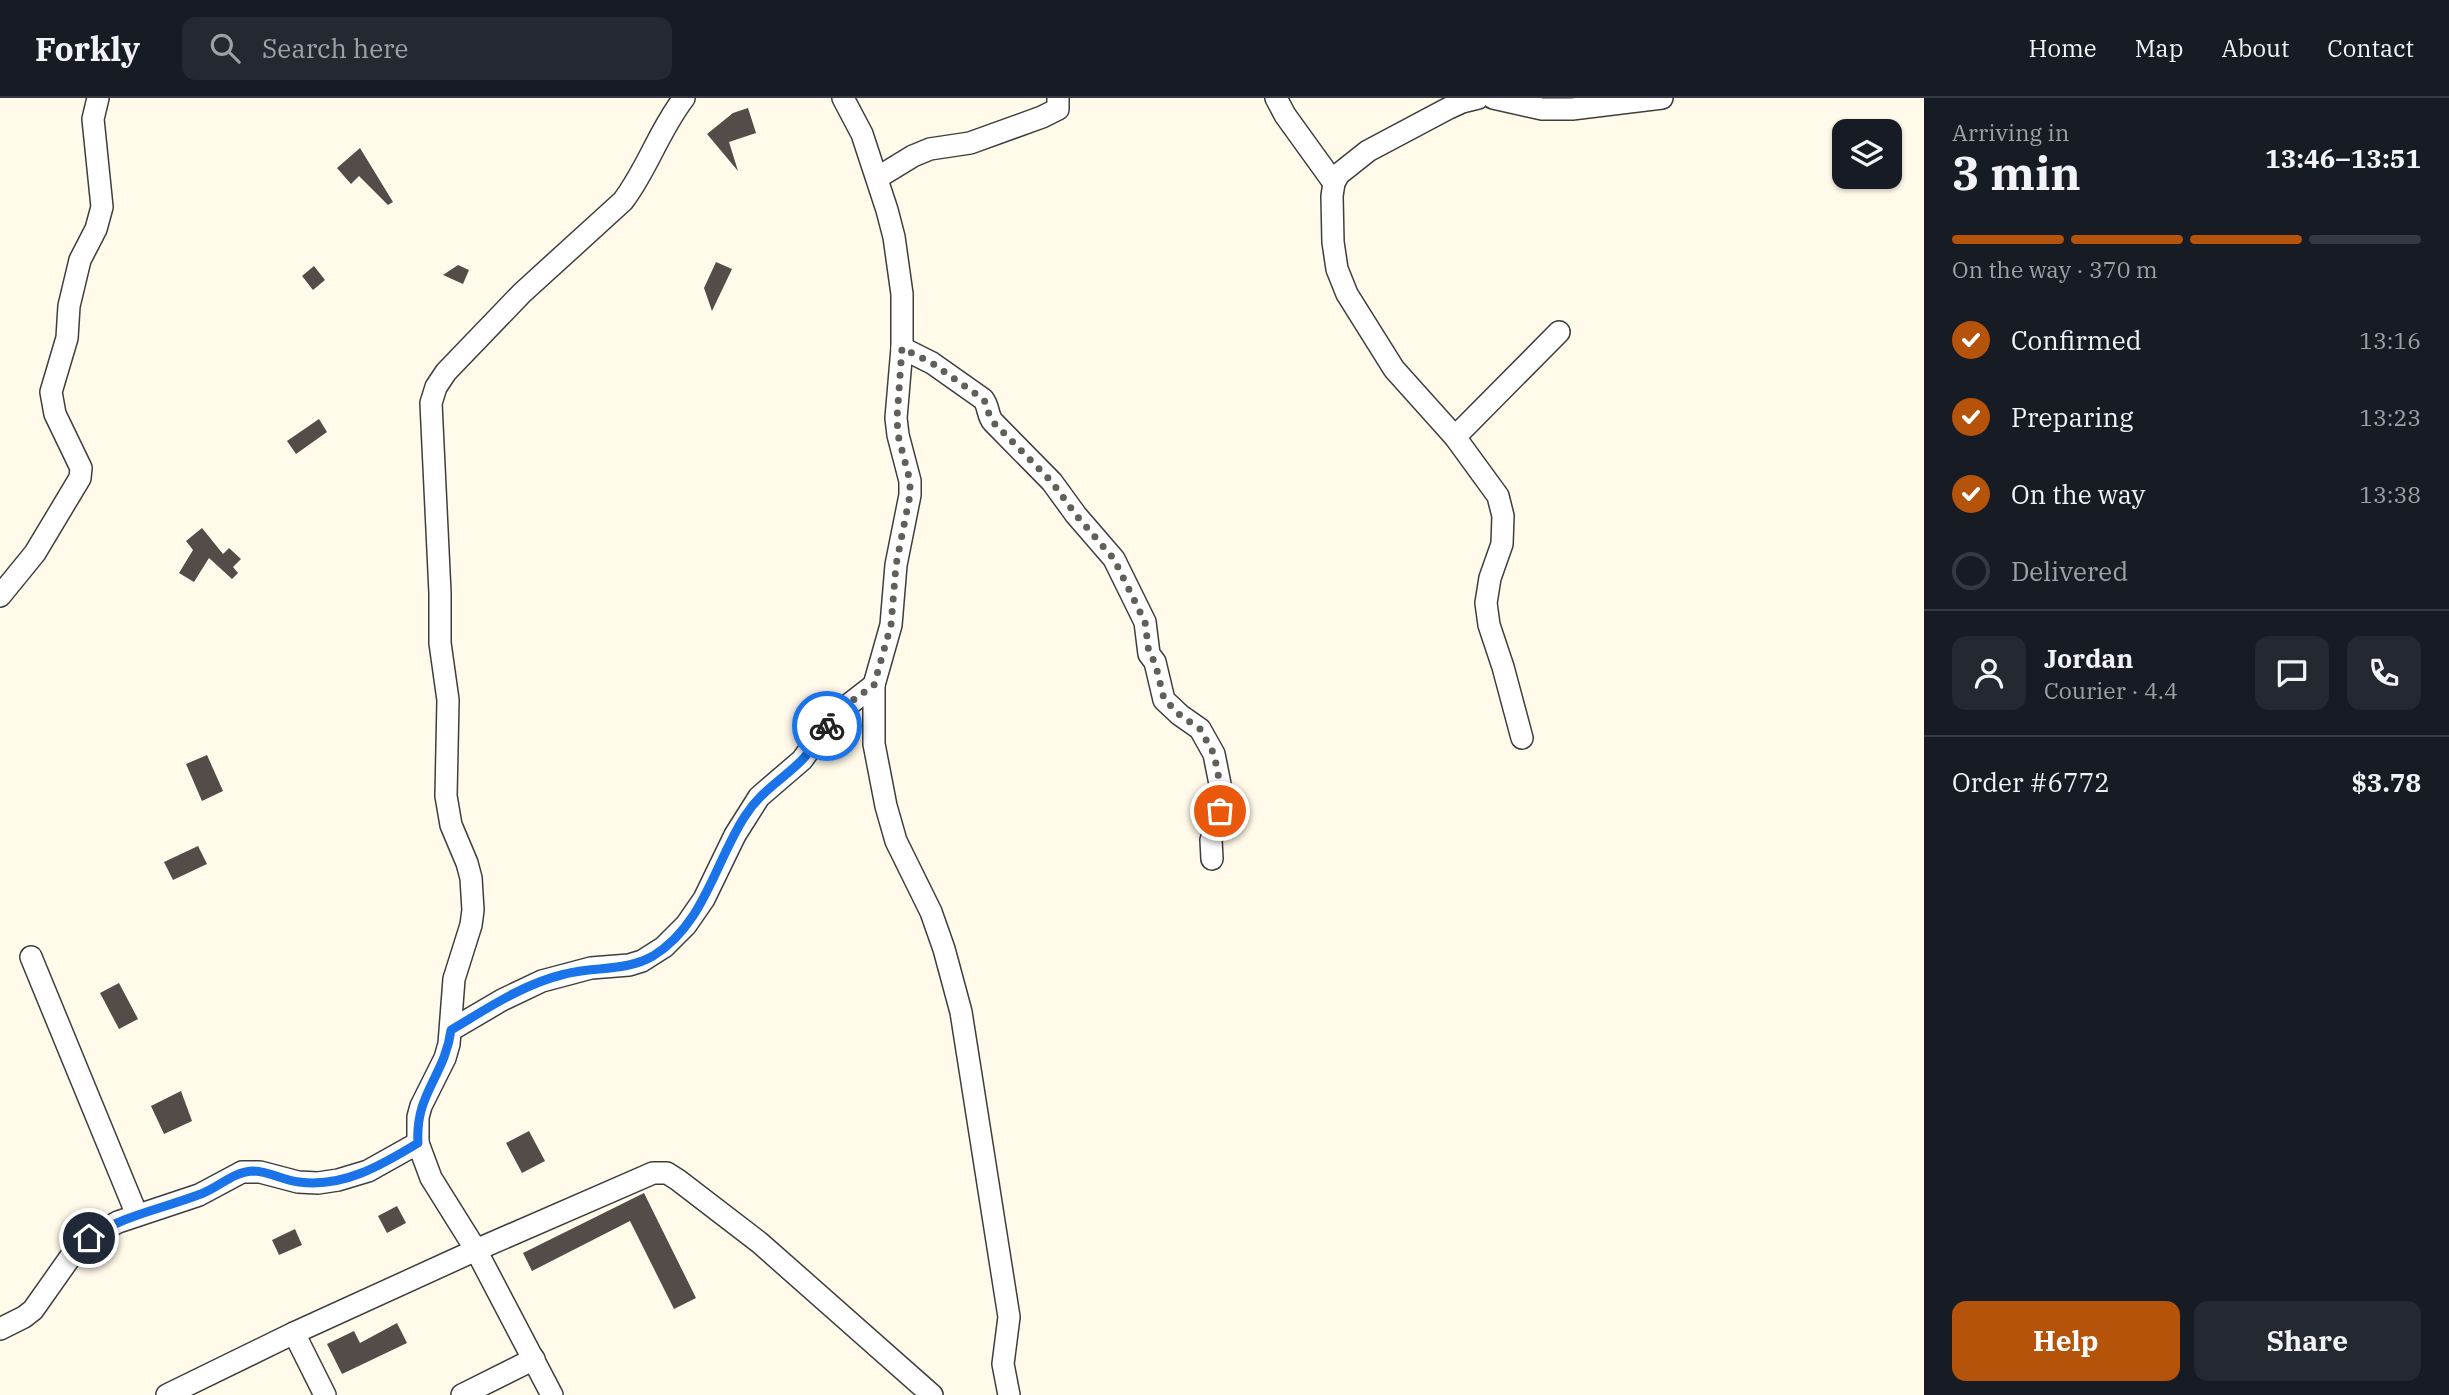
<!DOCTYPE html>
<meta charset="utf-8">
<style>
:root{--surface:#171b24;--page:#242831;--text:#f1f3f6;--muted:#9ea1a6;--line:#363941;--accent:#b45309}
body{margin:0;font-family:"IBM Plex Serif",serif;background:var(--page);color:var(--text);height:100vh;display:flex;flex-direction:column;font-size:26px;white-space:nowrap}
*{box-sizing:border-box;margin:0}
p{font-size:23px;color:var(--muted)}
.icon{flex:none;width:38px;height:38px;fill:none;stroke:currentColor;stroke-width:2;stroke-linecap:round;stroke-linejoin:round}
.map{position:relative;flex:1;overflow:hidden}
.sheet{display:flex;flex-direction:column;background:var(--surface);width:525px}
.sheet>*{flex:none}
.buttons{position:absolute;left:1832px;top:21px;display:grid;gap:14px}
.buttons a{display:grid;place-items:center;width:70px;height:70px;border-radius:14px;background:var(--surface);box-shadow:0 2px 5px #0004;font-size:35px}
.pin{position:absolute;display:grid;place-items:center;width:60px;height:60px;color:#fff;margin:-30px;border:4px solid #fff;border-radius:50%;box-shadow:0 2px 7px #0007}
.courier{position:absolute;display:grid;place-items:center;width:70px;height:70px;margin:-35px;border:5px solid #1a73e8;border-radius:50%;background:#fff;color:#222;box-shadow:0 2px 9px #0007}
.head em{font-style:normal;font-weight:800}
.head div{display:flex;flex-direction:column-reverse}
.head{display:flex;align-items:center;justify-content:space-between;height:119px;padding:0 28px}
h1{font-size:46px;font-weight:800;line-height:52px}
.bar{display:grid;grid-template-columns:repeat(4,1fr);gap:10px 7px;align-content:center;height:84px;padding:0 28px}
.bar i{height:9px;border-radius:5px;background:var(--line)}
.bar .on{background:var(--accent)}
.bar p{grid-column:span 4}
.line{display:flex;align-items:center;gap:18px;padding:0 28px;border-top:2px solid var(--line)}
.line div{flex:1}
.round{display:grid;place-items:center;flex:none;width:74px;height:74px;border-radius:14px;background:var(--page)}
ol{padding:0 28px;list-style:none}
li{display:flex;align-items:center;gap:21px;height:77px}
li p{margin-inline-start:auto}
li .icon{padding:7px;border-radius:50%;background:var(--accent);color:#fff;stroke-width:4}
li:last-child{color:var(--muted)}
li i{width:38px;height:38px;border:4px solid var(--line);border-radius:50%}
.primary-button{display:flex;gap:14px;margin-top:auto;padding:14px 28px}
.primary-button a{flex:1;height:80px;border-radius:14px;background:var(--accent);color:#fff;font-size:28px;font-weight:800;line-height:80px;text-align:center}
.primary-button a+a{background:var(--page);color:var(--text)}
header{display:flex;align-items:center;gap:42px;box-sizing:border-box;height:98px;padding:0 35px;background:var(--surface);border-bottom:2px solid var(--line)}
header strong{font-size:33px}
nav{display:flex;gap:38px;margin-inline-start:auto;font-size:24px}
.search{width:490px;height:63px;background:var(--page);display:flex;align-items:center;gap:18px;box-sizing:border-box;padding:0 24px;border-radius:14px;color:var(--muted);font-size:26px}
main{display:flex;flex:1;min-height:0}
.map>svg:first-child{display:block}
.building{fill:#534c48}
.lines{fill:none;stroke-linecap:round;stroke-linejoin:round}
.street-casing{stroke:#3e3e3e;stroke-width:24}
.street{stroke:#fff;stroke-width:21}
.done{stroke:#605f59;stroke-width:7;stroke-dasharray:0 12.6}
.route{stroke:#1a73e8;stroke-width:9}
</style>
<header>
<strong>Forkly</strong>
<div class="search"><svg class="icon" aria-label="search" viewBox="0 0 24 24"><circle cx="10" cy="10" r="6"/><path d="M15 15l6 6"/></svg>Search here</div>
<nav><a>Home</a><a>Map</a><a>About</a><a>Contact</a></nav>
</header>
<main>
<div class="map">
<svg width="1924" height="1297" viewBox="0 0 1924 1297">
<rect width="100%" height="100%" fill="#fffae9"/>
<g class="building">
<polygon points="748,10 756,35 729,44 738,73 707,36 733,15"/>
<polygon points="360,50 393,104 388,107 359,78 351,86 337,70"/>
<polygon points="716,164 732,171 712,213 704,190"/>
<polygon points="458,167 469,172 463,186 443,177"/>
<polygon points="314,168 325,182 313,192 302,178"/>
<polygon points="319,321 327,334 296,356 287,343"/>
<polygon points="202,430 223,456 229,450 241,461 233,469 238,475 232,481 209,460 194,484 179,475 193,452 186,443"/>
<polygon points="207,657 223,693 202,703 186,666"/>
<polygon points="198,748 207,766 173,782 164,764"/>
<polygon points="119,885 138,921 119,931 100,895"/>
<polygon points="181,993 192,1023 164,1036 151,1008"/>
<polygon points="529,1033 545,1063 522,1075 506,1045"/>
<polygon points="644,1095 696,1200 674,1211 630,1123 532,1173 523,1155"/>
<polygon points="397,1108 406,1125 387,1135 378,1118"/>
<polygon points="295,1131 302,1147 279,1157 272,1142"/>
<polygon points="397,1225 407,1245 342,1276 327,1246 354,1233 360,1245"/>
</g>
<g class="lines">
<g class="street-casing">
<g id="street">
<polyline points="843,0 862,36 887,112 894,139 902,196 902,250 896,320 898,337 910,383 910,397 896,467 891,527 874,587 874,646 886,708 896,743 931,814 944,851 961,914 1009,1219 1003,1266 1009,1297"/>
<polyline points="1276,0 1285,17 1334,85"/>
<polyline points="1478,0 1462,4 1449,10 1368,53 1339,76 1334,85 1332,98 1333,144 1337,171 1347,196 1394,271 1455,339 1498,398 1503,418 1502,446 1490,480 1486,505 1489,527 1503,569 1522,640"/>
<polyline points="1493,0 1542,11 1572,11 1662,0"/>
<polyline points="877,80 913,58 930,51 970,45 1042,19 1058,11 1058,0"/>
<path d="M902,250L932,265L983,301C989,308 987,317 993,324L1052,384L1076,417L1114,461L1145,524L1149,556L1155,564L1164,602L1180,617L1200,631L1214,656L1220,686V713L1211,742L1212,761"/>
<polyline points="1455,339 1559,234"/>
<polyline points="0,498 35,455 80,380 81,370 55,316 51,294 67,240 69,208 80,162 96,131 102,109 93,21 98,0"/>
<polyline points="31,859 137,1117"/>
<polyline points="451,932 502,902 542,883 591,870 629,867 642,863 664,849 686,827 704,801 735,737 759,699 802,662 834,618 874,587"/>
<polyline points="0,1231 24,1219 33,1212 76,1151 89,1140 118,1124 199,1097 242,1074 260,1074 298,1084 318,1085 338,1082 368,1073 418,1045"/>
<polyline points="294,1235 325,1297"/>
<polyline points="167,1297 294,1235 476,1152 653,1075 667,1075 678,1082 760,1145 932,1297"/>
<polyline points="462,1297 534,1261"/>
<path d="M552,1297L476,1152L431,1080L418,1045V1019L421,1008L445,960L449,946L454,881L471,827L473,812L471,780L467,765L451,727L446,698L448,602L440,545V495L431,305L436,289L446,274L522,195L623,103C648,70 658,34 684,0"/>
</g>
</g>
<use href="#street" class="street"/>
</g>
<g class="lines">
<path class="done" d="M827,628L849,605L874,587L891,527L896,467L910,397V383L898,337L897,320L902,250L932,265L983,301C989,308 987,317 993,324L1052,384L1076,417L1114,461L1145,524L1149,556L1155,564L1164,601L1180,617L1200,631L1214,656L1220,686V713"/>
<path class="route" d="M89,1140C122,1118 161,1111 198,1097C217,1091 232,1074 252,1073C268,1073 283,1082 299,1084C343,1090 382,1067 418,1045C415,995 445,978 451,932C488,910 523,886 565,876C594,868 625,874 653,858C704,827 715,764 745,718C761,693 782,682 802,662C812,652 817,639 827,628"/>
</g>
</svg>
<div class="buttons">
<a><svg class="icon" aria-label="layers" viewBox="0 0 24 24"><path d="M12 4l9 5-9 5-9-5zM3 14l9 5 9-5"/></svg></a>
</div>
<div class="pin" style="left:1220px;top:713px;background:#ea580c"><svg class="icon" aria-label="bag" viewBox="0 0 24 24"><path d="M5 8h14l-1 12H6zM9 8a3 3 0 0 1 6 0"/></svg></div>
<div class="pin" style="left:89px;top:1140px;background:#1f2937"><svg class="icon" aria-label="home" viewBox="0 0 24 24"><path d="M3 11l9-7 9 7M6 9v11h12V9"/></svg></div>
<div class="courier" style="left:827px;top:628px"><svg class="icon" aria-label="bike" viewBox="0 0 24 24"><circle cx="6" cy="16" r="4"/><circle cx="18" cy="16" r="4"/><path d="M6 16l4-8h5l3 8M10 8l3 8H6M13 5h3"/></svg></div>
</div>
<section class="sheet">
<div class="head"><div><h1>3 min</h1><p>Arriving in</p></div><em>13:46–13:51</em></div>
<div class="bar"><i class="on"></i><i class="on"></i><i class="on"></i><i></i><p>On the way · 370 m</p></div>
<ol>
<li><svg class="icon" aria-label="check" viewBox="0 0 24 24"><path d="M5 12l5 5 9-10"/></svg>Confirmed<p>13:16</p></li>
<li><svg class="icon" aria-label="check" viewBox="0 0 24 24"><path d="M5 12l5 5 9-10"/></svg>Preparing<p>13:23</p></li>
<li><svg class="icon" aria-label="check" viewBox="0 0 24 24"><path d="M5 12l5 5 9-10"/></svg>On the way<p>13:38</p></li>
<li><i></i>Delivered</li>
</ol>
<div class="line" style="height:126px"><a class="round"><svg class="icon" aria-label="person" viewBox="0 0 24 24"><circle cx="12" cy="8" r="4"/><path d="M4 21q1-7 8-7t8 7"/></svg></a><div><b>Jordan</b><p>Courier · 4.4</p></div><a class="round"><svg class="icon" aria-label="chat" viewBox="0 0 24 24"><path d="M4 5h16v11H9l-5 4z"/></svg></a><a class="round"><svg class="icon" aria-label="phone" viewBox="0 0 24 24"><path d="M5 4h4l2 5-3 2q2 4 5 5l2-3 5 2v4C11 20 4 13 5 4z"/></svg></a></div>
<div class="line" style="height:91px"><div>Order #6772</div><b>$3.78</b></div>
<div class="primary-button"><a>Help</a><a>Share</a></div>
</section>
</main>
